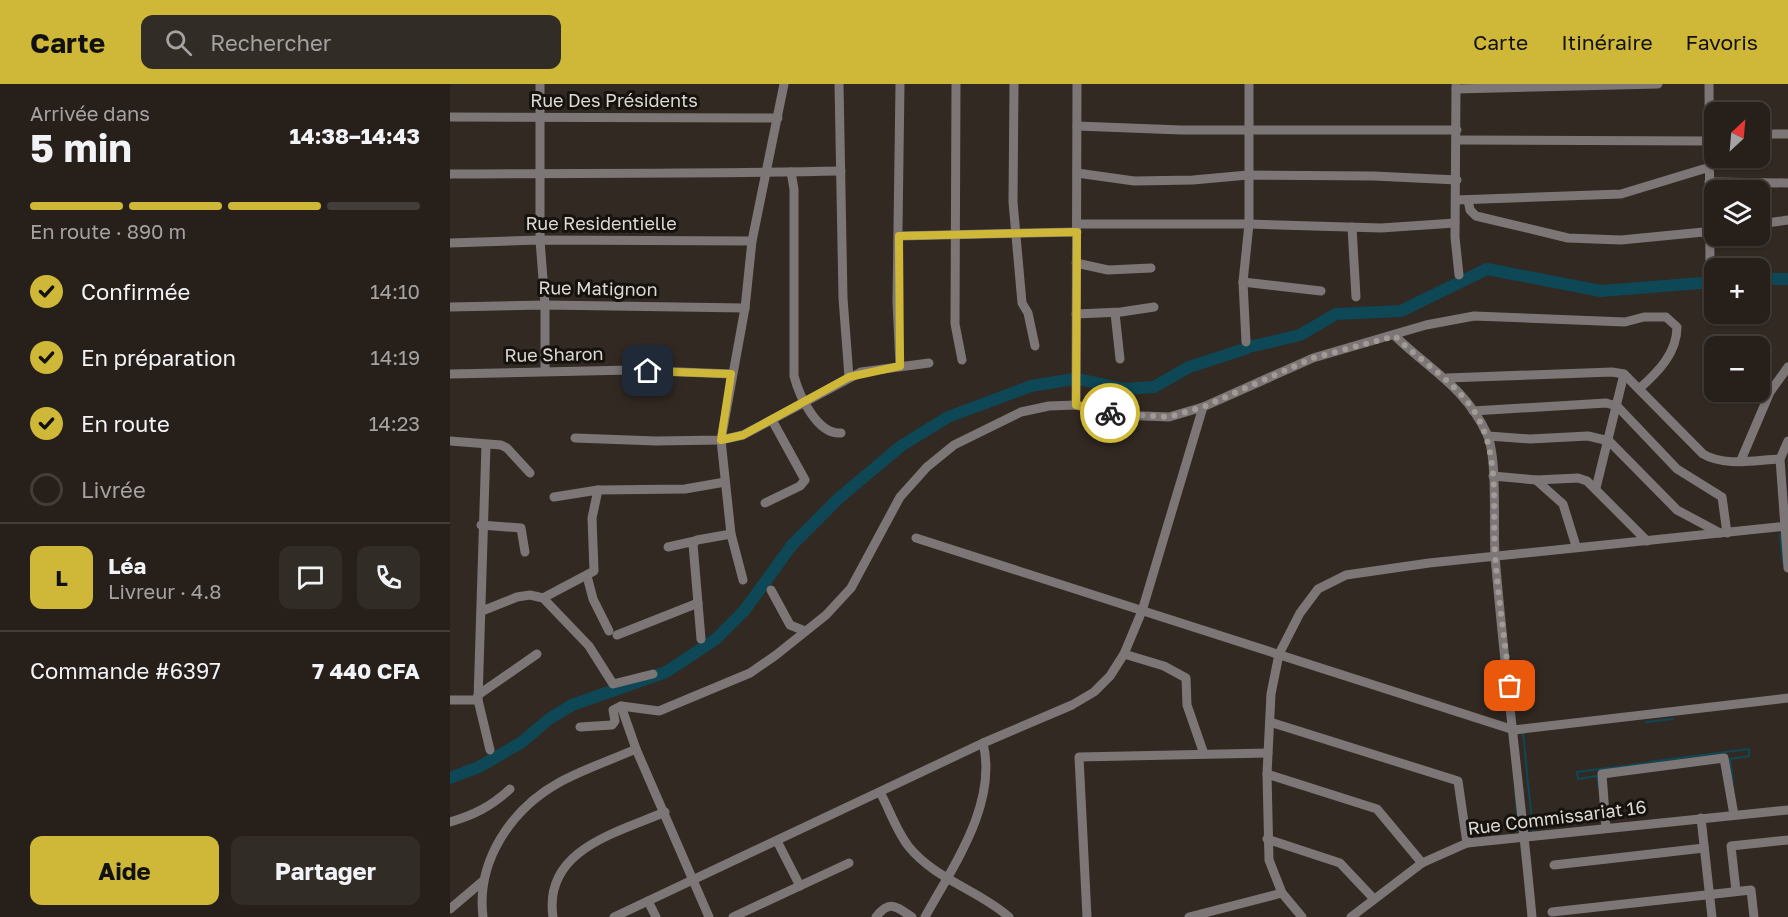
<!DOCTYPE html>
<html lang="fr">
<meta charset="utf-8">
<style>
:root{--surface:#261f1a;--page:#322c27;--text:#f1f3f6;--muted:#a4a2a2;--line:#423d39;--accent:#cfb837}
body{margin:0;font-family:"Golos Text",sans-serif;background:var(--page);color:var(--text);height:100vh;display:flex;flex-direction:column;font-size:22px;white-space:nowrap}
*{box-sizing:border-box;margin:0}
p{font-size:20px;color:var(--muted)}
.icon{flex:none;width:33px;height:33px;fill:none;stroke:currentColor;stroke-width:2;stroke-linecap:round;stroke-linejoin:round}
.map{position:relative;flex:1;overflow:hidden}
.side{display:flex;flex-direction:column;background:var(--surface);width:450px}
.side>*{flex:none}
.needle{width:39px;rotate:26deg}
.tools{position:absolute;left:1254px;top:18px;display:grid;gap:12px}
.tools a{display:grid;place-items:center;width:66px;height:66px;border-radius:12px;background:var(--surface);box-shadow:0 2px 4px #0004,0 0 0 2px var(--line);font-size:30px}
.pin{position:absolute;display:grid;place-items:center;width:51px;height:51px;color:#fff;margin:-26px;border-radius:12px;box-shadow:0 3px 9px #0006}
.courier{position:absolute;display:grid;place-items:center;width:60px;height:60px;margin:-30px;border:4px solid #cfb837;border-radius:50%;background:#fff;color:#222;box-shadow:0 2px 8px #0007}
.overview em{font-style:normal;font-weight:700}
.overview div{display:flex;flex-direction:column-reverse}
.overview{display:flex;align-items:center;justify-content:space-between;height:102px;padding:0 30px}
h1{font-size:39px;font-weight:700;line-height:45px}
.bar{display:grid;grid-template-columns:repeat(4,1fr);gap:9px 6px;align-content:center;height:72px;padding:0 30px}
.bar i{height:8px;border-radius:4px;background:var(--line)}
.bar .current{background:var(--accent)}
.bar p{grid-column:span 4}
.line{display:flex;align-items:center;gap:15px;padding:0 30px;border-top:2px solid var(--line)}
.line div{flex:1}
.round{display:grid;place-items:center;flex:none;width:63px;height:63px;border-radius:12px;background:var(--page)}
ol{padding:0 30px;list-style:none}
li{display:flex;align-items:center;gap:18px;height:66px}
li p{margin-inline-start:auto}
li .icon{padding:6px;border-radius:50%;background:var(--accent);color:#111;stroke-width:4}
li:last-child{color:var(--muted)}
li i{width:33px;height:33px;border:3px solid var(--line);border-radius:50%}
.cta{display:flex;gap:12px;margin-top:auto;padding:12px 30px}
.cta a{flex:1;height:69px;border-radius:12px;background:var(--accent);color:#111;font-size:24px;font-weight:700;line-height:69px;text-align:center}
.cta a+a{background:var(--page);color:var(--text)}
header{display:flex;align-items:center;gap:36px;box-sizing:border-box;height:84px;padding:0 30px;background:var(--accent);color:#111}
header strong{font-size:28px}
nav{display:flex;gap:33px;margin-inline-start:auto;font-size:21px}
.search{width:420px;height:54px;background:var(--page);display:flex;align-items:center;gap:15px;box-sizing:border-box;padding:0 21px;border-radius:12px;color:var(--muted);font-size:22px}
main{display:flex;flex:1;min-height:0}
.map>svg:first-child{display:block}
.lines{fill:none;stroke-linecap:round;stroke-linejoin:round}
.stream{stroke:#0e4756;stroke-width:2}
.river{stroke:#0e4756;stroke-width:12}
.minor{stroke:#7c7677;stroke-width:9}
.done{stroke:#a29b95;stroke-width:6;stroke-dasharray:0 10.8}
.route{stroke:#cfb837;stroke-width:8}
.labels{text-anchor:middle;stroke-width:6;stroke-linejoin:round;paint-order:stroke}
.street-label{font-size:18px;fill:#ded8d3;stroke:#16130f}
</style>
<header>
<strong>Carte</strong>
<div class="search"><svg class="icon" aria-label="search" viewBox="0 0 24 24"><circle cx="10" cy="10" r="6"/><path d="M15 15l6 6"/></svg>Rechercher</div>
<nav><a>Carte</a><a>Itinéraire</a><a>Favoris</a></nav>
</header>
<main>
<section class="side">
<div class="overview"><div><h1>5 min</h1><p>Arrivée dans</p></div><em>14:38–14:43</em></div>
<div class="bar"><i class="current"></i><i class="current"></i><i class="current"></i><i></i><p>En route · 890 m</p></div>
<ol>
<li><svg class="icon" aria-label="check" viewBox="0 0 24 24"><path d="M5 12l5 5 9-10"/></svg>Confirmée<p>14:10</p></li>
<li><svg class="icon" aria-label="check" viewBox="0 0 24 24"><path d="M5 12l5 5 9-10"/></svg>En préparation<p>14:19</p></li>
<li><svg class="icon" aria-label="check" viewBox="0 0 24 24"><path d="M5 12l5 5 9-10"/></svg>En route<p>14:23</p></li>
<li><i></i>Livrée</li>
</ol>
<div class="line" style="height:108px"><b class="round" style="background:var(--accent);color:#111">L</b><div><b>Léa</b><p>Livreur · 4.8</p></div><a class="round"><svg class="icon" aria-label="chat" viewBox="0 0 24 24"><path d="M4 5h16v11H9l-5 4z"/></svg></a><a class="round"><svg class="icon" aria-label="phone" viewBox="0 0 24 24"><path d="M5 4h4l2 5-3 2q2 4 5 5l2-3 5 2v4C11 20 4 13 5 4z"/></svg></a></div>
<div class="line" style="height:78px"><div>Commande #6397</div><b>7 440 CFA</b></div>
<div class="cta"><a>Aide</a><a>Partager</a></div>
</section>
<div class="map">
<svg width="1338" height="833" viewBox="0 0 1338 833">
<rect width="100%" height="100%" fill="#322922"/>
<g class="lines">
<g class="stream">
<polyline points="1330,451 1333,478"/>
<polyline points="1196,638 1223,635"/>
<polyline points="1073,649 1083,748"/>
<polyline points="1199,678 1299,665 1299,672 1280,675 1283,698"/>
<polyline points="1149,704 1147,692 1128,695 1127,688 1197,679"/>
<polyline points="1065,708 1069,748"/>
</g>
<g class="river">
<polyline points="1310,195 1338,195"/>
<polyline points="799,263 850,251 886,230 951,227 1037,185 1151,207 1264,198"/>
<polyline points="628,295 675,305 704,303 739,283 795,265"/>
<polyline points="0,694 29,683 72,658 99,635 122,621 216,588 266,555 294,527 342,461 389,414 451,362 498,333 581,302 624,295"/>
</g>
<g class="minor">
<polyline points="90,0 90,156 95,221 95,287"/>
<polyline points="389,0 393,214 399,293"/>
<polyline points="506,0 505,240 512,276"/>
<polyline points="564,0 563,118 572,219 578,229 585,262"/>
<polyline points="1259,0 1260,186"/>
<polyline points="1006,2 1005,153 1009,191"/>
<polyline points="1006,5 1208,0"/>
<polyline points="0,33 328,34"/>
<polyline points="627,42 731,46 1007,46"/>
<polyline points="1310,50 1338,50"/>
<polyline points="1007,56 1259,57"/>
<path d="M341,88L344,105V292C349,311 367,351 391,349"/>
<polyline points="627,89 684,97 743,96 798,91 924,92 1007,96"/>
<path d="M0,90C130,89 260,90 391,87"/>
<polyline points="1259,98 1338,99"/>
<polyline points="1006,116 1171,110 1260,83"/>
<polyline points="1018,116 1020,126 1026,132 1118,154 1171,156 1264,147"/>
<polyline points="627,140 799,140 931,144 1005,139"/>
<polyline points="1310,140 1338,136"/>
<polyline points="902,143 906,213"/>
<polyline points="449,152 627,148"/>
<polyline points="0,159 90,156 302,157"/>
<polyline points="626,179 658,186 701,184"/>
<polyline points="793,198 871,207"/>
<polyline points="0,223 95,221 295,224"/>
<polyline points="665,229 670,275"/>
<polyline points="626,230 671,228 704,223"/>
<path d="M945,252C980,286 1015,303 1037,350C1048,375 1043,442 1045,472C1055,592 1071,713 1082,833"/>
<polyline points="796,258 793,198 799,140 799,0"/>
<polyline points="450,282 447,218 450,0"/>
<polyline points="0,290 181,286 281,290"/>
<path d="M997,294L1162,288L1174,290L1253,370C1275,383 1305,376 1330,375"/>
<polyline points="626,321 627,0"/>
<polyline points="1023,327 1156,319 1167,322 1227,385 1272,413 1277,449"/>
<polyline points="1038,352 1080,355 1138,352 1159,357 1227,426 1270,449"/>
<polyline points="125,354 206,357 271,356 293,351 411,288 479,279"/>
<polyline points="0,357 51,361 57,364 80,389"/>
<polyline points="1338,357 1330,375 1338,484"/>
<polyline points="36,361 28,616 40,666"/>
<polyline points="1291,376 1320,308 1338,283"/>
<polyline points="1043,392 1086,396 1128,394 1137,397 1197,457"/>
<polyline points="1086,396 1113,420 1126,462"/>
<polyline points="1146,404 1174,290"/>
<polyline points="104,413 148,406"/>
<polyline points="315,419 350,402 355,396 322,336"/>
<polyline points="31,441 71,444 75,468"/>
<polyline points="466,454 1064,646 1338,614"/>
<polyline points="218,463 245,457"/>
<polyline points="137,492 143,515 159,547"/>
<polyline points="293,496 281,450 271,356 295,224 302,157 334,0"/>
<polyline points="321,506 340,541 355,547"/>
<polyline points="93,514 144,487 142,434 148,406 235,405 275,398"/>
<polyline points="32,527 67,513 80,511 93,514 139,562 163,600 203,590"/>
<polyline points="167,551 248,519"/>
<polyline points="251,555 243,460 247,456 281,450"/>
<polyline points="674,570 714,582 736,594 737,621 754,670"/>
<polyline points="28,611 87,570"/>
<polyline points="0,616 28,616"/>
<polyline points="171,622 186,665 259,833"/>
<polyline points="820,638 1008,697 1017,759"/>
<path d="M130,643L162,641L165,637L163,626L171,622L209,627L300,589L326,571L376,531L401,504L450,413L477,383L504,361L571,328L599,322L626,321L669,331L719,333L753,323L863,274L976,241L1024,232L1175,238L1194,233H1216L1227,243C1227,269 1208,288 1190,304"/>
<polyline points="817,690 927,725 972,779"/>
<path d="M431,710C440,727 447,748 459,763C486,796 529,806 559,833"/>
<polyline points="1251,734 1262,833"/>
<path d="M0,738C24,731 42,722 60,705"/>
<polyline points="1156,744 1152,690 1274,674 1284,731"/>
<polyline points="817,755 890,779 924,815"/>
<polyline points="327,757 350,802"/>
<polyline points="1104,781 1254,764"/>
<polyline points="1286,807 1281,762 1338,756"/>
<polyline points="198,817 206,833"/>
<polyline points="0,825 33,797"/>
<polyline points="1102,828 1301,806 1304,833"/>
<path d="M33,833C26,777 61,725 110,698C134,685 161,676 186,665"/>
<path d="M103,833C93,766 166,749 215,728"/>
<polyline points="164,833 533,659 622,621 644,608 660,592 674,570 692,527 753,323"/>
<polyline points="283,833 399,779"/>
<path d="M426,833C440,815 446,823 462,833"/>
<path d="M475,833C503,782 548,720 533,659"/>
<polyline points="637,833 629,673 818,669"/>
<polyline points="739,833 832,809"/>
<polyline points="852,833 832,809 819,776 817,690 821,610 829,570 850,529 868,505 896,491 979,479 1338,442"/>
<polyline points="901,833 972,779 1017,759 1338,726"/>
</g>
</g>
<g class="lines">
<path class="done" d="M660,329L719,333L753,323L863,274L945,252C971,278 1003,296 1024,327C1051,369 1042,423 1045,470C1048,514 1055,558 1060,602"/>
<polyline class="route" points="198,287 281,290 271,356 293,351 399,293 450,282 449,152 627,148 626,321 660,329"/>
</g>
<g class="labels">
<g class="street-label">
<text x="164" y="23">Rue Des Présidents</text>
<text x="151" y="146">Rue Residentielle</text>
<text transform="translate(148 205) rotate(1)" y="6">Rue Matignon</text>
<text transform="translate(104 271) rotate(-1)" y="6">Rue Sharon</text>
<text transform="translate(1107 734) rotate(-7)" y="6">Rue Commissariat 16</text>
</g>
</g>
</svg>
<div class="tools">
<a><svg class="needle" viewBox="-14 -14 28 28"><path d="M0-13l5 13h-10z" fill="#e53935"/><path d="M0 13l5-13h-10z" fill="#a4a2a2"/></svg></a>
<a><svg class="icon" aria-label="layers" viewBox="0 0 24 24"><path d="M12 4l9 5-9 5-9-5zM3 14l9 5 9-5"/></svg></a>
<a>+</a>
<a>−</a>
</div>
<div class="pin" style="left:1060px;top:602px;background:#ea580c"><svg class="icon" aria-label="bag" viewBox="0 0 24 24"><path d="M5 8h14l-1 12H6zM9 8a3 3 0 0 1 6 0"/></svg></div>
<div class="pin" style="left:198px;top:287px;background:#1f2937"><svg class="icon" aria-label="home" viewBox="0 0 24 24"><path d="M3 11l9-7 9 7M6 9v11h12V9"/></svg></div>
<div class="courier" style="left:660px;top:329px"><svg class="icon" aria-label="bike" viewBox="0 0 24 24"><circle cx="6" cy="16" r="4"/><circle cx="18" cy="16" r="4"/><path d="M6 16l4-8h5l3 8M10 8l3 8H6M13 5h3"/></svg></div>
</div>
</main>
